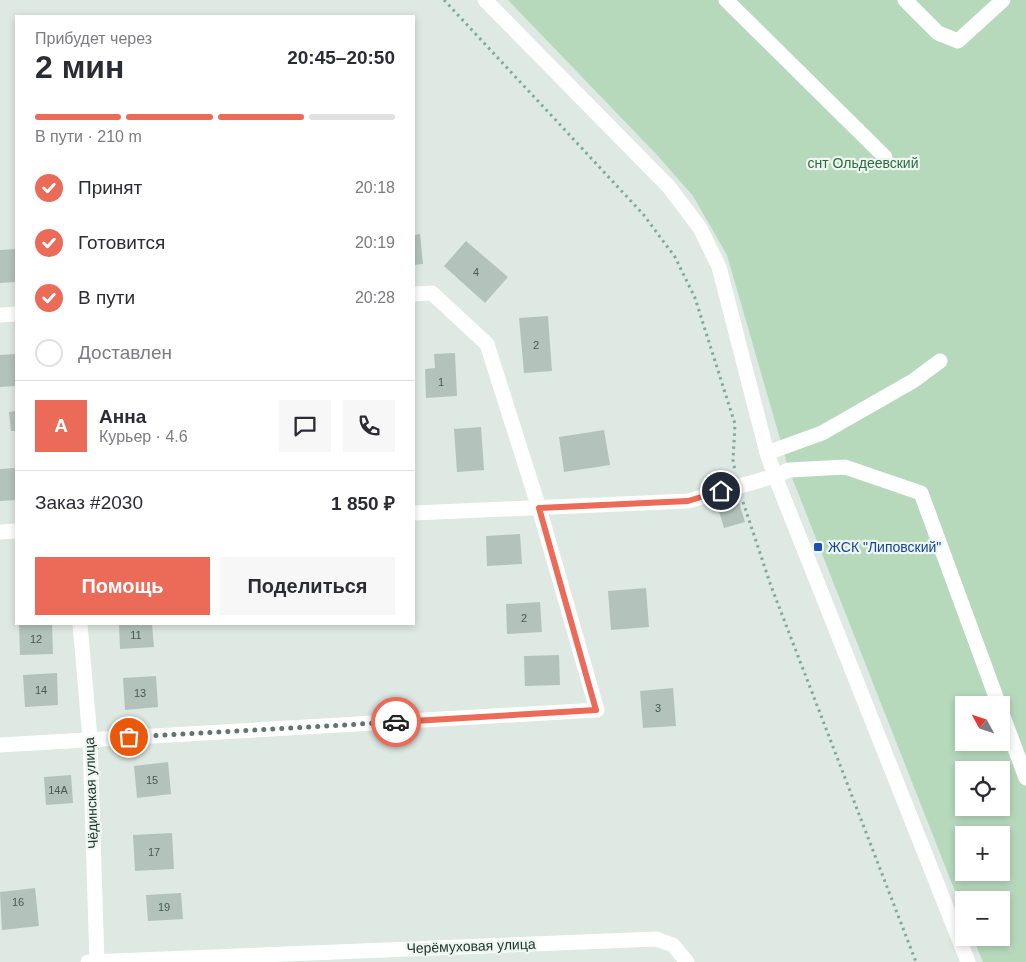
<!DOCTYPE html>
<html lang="ru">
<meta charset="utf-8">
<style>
:root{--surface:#fff;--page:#f7f7f7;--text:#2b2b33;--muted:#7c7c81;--line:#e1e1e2;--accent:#ec6a58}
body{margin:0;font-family:Helvetica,sans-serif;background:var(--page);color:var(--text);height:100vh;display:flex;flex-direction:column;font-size:19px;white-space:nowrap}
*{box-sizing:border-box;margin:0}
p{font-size:16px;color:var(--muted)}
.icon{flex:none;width:28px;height:28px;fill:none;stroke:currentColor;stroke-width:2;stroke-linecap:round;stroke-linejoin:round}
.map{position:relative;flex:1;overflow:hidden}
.details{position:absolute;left:15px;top:15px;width:400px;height:610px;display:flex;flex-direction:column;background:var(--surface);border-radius:0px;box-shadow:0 2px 8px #0003}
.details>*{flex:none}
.needle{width:32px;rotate:310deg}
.fabs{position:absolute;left:955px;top:696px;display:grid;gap:10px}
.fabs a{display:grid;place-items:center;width:55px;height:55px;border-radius:0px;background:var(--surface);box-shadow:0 2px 8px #0003;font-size:25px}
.pin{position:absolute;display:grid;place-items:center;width:42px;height:42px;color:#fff;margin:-21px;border:2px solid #fff;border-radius:50%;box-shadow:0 1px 5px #0007}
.courier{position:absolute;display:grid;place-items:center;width:50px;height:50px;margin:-25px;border:4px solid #ec6a58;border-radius:50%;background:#fff;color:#222;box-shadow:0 1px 6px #0007}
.headline em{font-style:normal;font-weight:700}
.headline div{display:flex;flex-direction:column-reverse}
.headline{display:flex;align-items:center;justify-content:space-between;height:85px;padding:0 20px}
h1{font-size:32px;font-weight:700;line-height:38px}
.bar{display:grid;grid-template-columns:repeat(4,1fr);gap:8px 5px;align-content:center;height:60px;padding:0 20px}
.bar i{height:6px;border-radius:4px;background:var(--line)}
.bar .active{background:var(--accent)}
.bar p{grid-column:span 4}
.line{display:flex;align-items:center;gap:12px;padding:0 20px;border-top:1px solid var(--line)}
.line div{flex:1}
.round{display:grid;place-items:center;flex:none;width:52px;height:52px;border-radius:0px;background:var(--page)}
ol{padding:0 20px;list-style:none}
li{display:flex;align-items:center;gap:15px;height:55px}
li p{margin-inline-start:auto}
li .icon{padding:5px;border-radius:50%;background:var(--accent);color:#fff;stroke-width:4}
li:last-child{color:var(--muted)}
li i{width:28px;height:28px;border:2px solid var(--line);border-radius:50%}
.action{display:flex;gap:10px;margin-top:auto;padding:10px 20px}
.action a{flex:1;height:58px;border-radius:0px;background:var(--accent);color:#fff;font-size:20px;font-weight:700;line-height:58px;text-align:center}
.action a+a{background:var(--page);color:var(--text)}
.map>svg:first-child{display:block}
.green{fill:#b6d9bc;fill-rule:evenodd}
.building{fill:#b3c3bb}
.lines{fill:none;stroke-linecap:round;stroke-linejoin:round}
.path{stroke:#7fab98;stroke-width:3;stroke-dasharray:2.5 4;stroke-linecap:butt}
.minor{stroke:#fff;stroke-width:15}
.done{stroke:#62756d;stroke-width:5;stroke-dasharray:0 9}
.route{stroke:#ec6a58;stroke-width:6}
.transit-dot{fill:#1a4fb4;stroke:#edf6f0;stroke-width:2}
.labels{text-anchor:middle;stroke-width:4.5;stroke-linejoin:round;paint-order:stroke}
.number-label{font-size:11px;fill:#455a51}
.park-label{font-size:14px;fill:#2c6c3d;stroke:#edf6f0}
.transit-label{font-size:14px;fill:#164399;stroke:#edf6f0;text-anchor:start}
.street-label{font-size:14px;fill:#20372e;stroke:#edf6f0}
</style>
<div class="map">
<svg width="1026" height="962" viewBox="0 0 1026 962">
<rect width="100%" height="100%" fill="#dde9e2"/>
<path class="green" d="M508,0H1026V962H983L973,938H1001V900H964V914L789,470L727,255L693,196L657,155ZM964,705H1001V742H964ZM964,770H1001V808H964ZM964,835H1001V872H964Z"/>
<g class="building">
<polygon points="420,234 423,264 414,265 414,235"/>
<polygon points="466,241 508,277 485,303 444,266"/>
<polygon points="16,249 16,282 0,283 0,250"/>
<polygon points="548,316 552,371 524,373 519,318"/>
<polygon points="455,353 457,396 426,398 425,369 435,368 434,354"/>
<polygon points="16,354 16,386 0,387 0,355"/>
<polygon points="16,411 16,431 11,431 9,412"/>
<polygon points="481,427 484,470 457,472 454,429"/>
<polygon points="604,430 610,465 564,472 559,437"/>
<polygon points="16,468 16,500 0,501 0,469"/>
<polygon points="738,499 745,522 724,528 717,505"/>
<polygon points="520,534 522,564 487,566 486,536"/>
<polygon points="646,588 649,627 611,630 608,591"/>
<polygon points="540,602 542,632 507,634 506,604"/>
<polygon points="19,624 52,624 53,654 20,655"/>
<polygon points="119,624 152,624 154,647 120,649"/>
<polygon points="559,655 560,685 525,686 524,656"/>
<polygon points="57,673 58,705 25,707 23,675"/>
<polygon points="156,676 158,707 125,710 123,678"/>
<polygon points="673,688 676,726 643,728 640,691"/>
<polygon points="168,762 171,794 137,798 134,766"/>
<polygon points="71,775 73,803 46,805 44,777"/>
<polygon points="172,833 174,869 135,871 133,835"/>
<polygon points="35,888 39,926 2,930 0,892"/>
<polygon points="181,893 183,919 148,921 146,895"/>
</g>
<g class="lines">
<g class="path">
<polyline points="444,0 643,214 675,257 695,298 735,424 733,460 735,471"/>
<polyline points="743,502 771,586 916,962"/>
</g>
<g class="minor">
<polyline points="485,0 669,187 700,228 719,267 767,453 775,476 968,962"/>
<polyline points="726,0 885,157"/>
<polyline points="905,0 938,33 958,41 1003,0"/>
<polyline points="0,315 16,314"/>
<polyline points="767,453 822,433 913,381 940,361"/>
<polyline points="414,513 688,501 775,476 789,470 845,467 921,493 999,705"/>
<polyline points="0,532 16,531"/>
<polyline points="80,624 90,739 97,962"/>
<polyline points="1001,711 1026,778"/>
<polyline points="0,745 597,710 539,508 487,344 432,293 414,294"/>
<polyline points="88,962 656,939 673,945 687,962"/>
</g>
</g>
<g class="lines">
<polyline class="done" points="129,737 396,722"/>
<polyline class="route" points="396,722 596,710 539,508 688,501 721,491"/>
</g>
<rect class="transit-dot" x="813" y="542" width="10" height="10" rx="2.5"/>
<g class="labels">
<g class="number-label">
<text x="476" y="276">4</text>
<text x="536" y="349">2</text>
<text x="441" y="386">1</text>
<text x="524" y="622">2</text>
<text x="136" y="639">11</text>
<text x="36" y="643">12</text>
<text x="41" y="694">14</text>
<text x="140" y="697">13</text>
<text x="658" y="712">3</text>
<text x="152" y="784">15</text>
<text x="58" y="794">14А</text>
<text x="154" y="856">17</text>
<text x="18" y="906">16</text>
<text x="164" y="911">19</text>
</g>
<g class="park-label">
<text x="863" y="168">снт Ольдеевский</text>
</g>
<g class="transit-label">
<text x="828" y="552">ЖСК "Липовский"</text>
</g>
<g class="street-label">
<text transform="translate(91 793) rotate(-92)" y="5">Чёдинская улица</text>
<text transform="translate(471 946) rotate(-2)" y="5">Черёмуховая улица</text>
</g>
</g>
</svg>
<div class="fabs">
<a><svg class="needle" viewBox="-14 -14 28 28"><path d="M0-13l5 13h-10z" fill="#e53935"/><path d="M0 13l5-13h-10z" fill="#7c7c81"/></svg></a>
<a><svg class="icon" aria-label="locate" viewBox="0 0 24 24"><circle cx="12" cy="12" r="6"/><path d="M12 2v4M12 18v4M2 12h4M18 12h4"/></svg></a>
<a>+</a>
<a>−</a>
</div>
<div class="pin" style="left:129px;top:737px;background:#ea580c"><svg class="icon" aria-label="bag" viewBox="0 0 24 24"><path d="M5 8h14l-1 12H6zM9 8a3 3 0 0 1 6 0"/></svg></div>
<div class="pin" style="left:721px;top:491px;background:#1f2937"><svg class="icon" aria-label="home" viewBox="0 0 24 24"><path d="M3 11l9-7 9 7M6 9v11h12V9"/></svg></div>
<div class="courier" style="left:396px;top:722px"><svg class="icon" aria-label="car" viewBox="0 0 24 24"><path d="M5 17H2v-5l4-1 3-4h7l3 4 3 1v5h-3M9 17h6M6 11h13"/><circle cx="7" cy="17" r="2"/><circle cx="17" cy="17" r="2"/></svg></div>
<section class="details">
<div class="headline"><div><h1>2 мин</h1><p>Прибудет через</p></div><em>20:45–20:50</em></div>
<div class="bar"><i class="active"></i><i class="active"></i><i class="active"></i><i></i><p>В пути · 210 m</p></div>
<ol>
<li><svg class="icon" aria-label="check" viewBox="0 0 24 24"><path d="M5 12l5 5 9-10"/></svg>Принят<p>20:18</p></li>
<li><svg class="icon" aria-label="check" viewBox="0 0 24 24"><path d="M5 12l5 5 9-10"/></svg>Готовится<p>20:19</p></li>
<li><svg class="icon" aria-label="check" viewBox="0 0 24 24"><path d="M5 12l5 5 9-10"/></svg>В пути<p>20:28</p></li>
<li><i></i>Доставлен</li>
</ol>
<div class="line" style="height:90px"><b class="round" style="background:var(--accent);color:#fff">А</b><div><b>Анна</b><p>Курьер · 4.6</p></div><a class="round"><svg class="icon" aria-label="chat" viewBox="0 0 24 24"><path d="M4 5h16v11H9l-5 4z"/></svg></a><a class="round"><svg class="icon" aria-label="phone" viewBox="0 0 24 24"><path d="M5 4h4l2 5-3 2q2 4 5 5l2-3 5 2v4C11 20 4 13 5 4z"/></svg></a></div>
<div class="line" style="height:65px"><div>Заказ #2030</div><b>1 850 ₽</b></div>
<div class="action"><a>Помощь</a><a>Поделиться</a></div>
</section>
</div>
